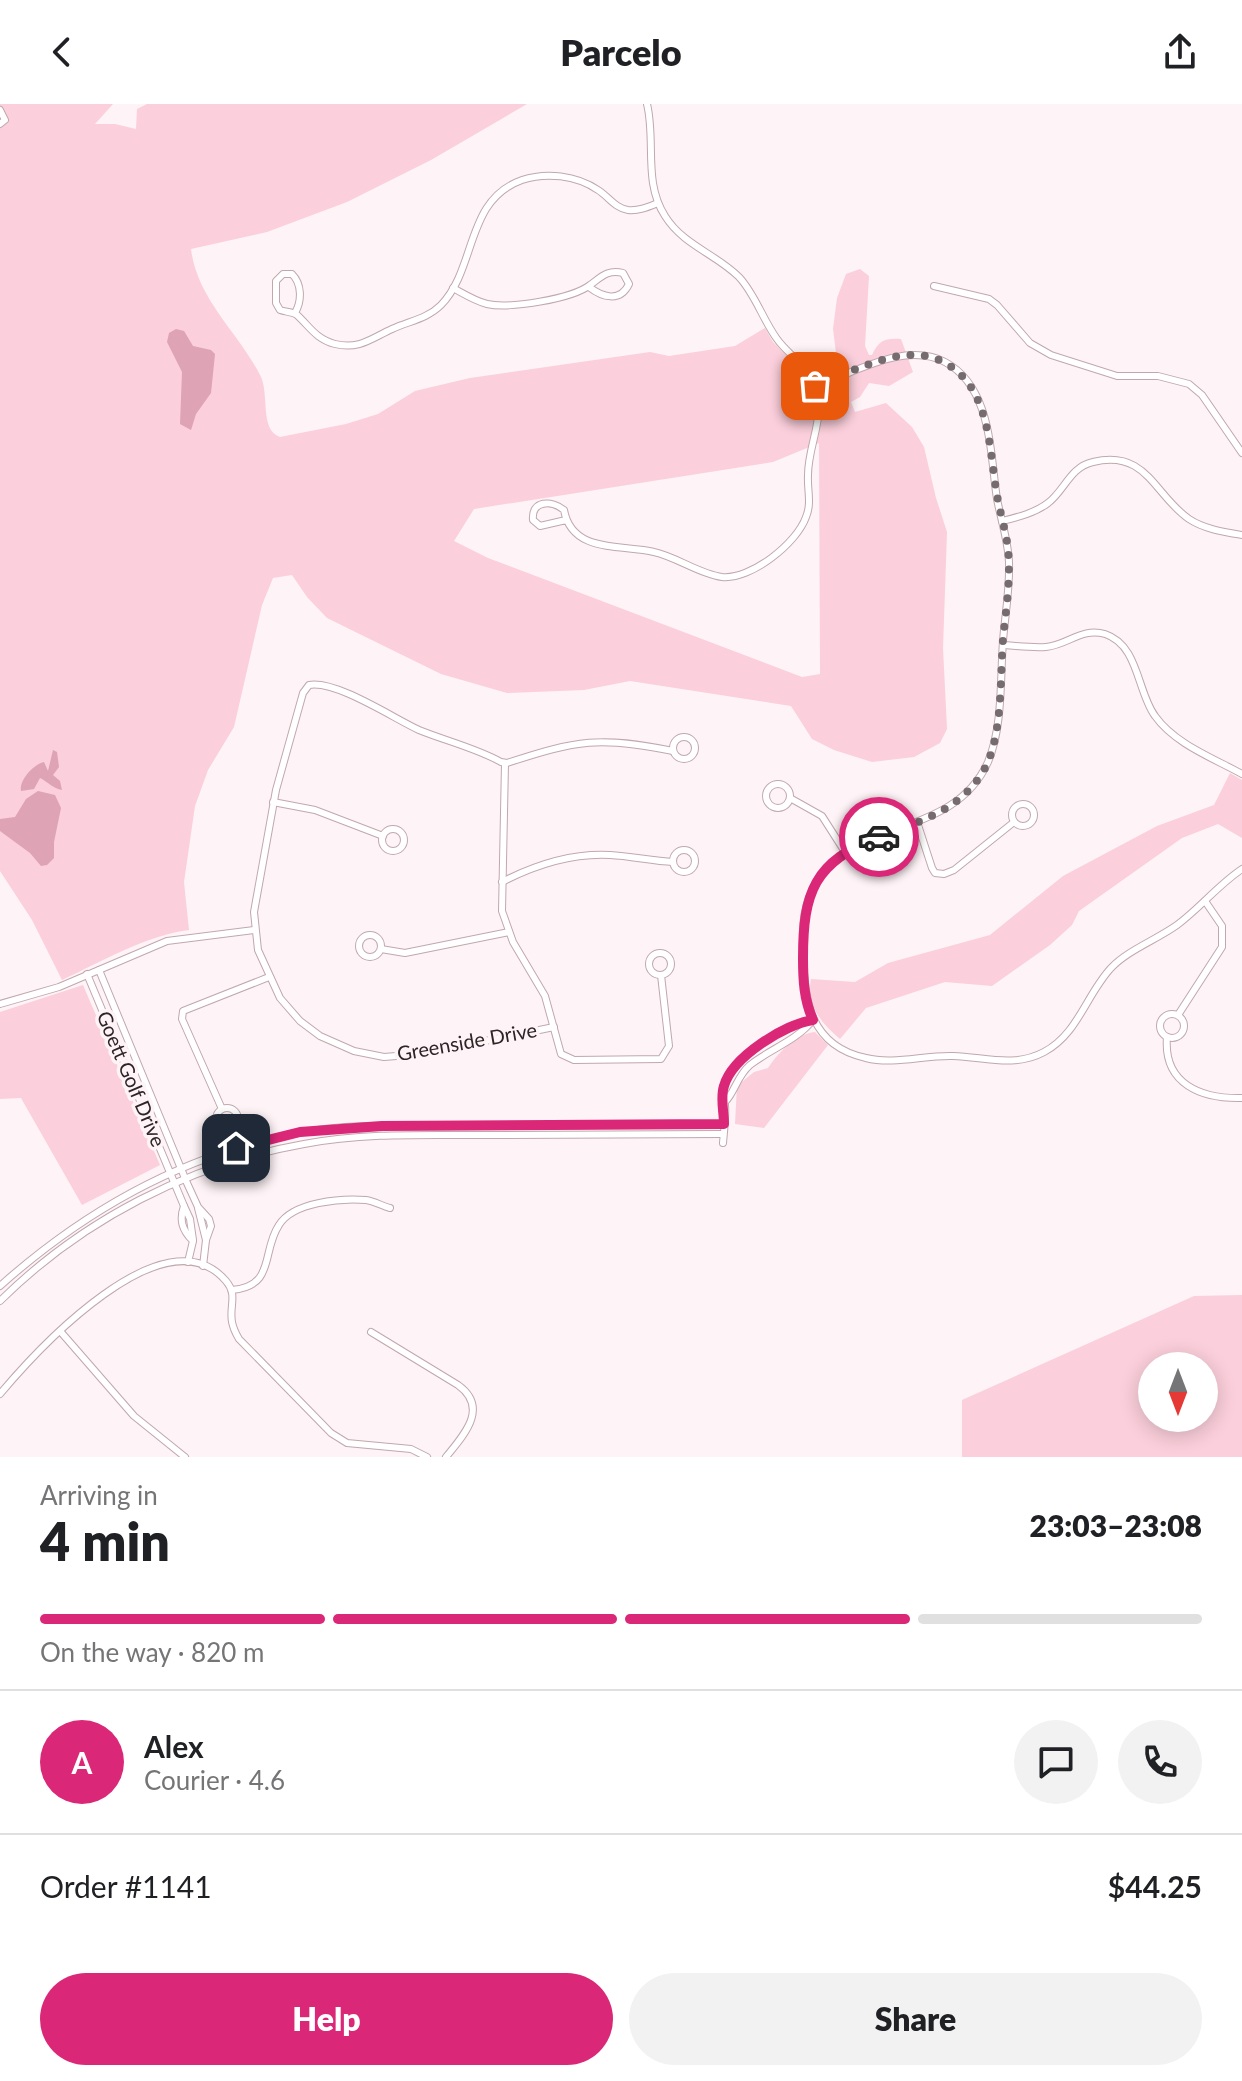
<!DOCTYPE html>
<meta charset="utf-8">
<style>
:root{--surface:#fff;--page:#f2f2f2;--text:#202124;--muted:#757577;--line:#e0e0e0;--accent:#db2777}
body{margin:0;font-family:Lato,sans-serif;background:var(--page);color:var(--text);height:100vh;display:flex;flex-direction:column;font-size:30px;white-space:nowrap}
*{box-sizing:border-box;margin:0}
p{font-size:26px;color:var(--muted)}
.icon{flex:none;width:44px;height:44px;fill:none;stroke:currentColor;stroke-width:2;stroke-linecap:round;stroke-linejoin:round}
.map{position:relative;height:1353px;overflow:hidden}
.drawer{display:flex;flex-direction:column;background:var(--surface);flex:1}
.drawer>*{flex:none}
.needle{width:52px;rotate:180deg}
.fabs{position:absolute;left:1138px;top:1248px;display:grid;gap:16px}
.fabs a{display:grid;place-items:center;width:80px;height:80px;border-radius:50%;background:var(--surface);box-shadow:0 4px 20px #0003;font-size:40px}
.pin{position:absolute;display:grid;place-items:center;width:68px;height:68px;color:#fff;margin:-34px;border-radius:16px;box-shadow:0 4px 12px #0006}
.courier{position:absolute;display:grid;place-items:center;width:80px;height:80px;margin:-40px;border:6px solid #db2777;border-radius:50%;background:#fff;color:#222;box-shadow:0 2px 10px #0007}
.overview em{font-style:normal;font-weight:800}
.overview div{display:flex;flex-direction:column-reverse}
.overview{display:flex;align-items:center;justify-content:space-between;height:136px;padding:0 40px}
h1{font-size:52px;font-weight:800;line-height:60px}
.bar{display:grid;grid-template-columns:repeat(4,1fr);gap:12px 8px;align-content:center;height:96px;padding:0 40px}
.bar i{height:10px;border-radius:6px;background:var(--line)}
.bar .on{background:var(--accent)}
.bar p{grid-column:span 4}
.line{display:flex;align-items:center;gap:20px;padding:0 40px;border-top:2px solid var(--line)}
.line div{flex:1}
.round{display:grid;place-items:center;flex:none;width:84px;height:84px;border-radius:42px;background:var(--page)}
.cta{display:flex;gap:16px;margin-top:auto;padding:16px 40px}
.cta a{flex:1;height:92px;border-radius:48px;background:var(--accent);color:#fff;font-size:32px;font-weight:800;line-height:92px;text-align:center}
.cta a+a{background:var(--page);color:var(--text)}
header{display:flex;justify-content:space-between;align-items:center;height:104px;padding:0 40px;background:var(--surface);font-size:36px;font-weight:800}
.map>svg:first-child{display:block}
.green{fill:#fbcfdb;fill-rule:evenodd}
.water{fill:#dea3b4}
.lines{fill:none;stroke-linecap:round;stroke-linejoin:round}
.street-casing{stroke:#c0a8ae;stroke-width:8}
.street{stroke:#fff;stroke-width:6}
.done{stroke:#766c6f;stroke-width:8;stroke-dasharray:0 14.4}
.route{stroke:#db2777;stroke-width:10}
.labels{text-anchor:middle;stroke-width:7;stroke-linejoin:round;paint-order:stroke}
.street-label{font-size:20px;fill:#2d2426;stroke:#fef3f6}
</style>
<header><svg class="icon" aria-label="back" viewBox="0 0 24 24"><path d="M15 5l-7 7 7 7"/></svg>Parcelo<svg class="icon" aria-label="share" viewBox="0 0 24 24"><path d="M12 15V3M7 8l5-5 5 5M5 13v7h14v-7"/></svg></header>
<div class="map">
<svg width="1242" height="1353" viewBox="0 0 1242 1353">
<rect width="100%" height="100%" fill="#fef3f6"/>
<g class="green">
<path d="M0,0H113L95,20H115L136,25L137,5L147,0H527L431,56L347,98L267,128L191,145C197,195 238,228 260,271C270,289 259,326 280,333L346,320L378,310L415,287L470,274L650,248L669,252L735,242L765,224L773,238L808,274L832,259L836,249L833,225L837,194L846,170L860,165L869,172L865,242L869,251H872C879,236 885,234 901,235L913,268L889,282L869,279L860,293L851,298L855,308L886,299L912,323L924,343L936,394L947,428L943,544L947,625L940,639L914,653L872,658L834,646L812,635L791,602L630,577L584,586L507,589L441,570L327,514L307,493L292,471L273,474L262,501L234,623L208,666L195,702L184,778L189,826C144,832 103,857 62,876L32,816L0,767ZM819,339L820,570L802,573L488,454L454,437L474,405L773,358Z"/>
<path d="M1230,669L1242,676V734L1218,720L1182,734L1079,807L1072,821L1050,841L992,882L945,878L866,904L840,935C821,919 806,901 811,875L855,878L888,859L990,831L1063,772L1157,722L1214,701Z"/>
<polygon points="83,881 160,1061 82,1101 21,994 0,995 0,908"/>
<path d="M815,928L828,941L764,1024L735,1020L737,982L754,968L768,964C778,949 796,930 815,928Z"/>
<path d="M1242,1191V1353H962V1296L1194,1192ZM1152,1262H1204V1314H1152Z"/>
</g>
<g class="water">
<polygon points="176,225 184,227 193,242 211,246 215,250 211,289 196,310 191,326 180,320 182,268 167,238 169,229"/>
<path d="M53,646L57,648L59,663L53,671L60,677L62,686C54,685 48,678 40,674L34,685L21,687C19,676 34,660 44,658L48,667Z"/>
<polygon points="38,687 55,691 61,704 54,738 54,754 47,761 41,762 30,749 0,727 0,715 15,713 26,695"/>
</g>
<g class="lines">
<g class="street-casing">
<g id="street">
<polyline points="0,6 5,16 0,20"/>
<polyline points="934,182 989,195 997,201 1030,239 1051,251 1117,272 1158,272 1189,280 1202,291 1242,349"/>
<path d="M453,184C464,190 475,197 487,200C509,205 572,195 590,181C601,173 608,165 623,169L629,180C620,199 602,193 589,183"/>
<path d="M295,209C302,197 302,180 292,170H283L276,177V199L280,206C286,208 293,208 297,211C310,223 316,235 335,240C359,246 372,234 392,225C409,217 427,215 441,201C477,164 465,96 522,76C546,68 576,71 598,86C609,93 615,104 628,106C639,107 648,103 658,99"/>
<path d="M815,282C855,269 904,237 945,258C992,283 990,350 997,395C1001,416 1008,436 1009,458C1010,485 1005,511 1003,537C1000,576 1003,622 988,658C952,739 842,712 810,791C802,810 803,829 803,848C804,897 810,942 866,954C894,961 924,951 953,952C985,953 1014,964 1044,948C1078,930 1086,891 1111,864C1128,846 1156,836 1177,821C1200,804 1218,781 1242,765"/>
<path d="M566,416L540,422L533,416C531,396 552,396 564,406C572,450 622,440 654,448C677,453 699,470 722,473C751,476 797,439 806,413C812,399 807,385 808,371C808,346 820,323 819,299C818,289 815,279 809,271C801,257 786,248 777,235C763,216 755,190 739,173C716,150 683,141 665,112C643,78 656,37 647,0"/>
<path d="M1002,417C1018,413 1035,409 1048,399C1065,386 1070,363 1093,358C1147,345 1154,391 1189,415C1204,425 1224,428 1242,431"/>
<path d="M1003,541C1017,542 1032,544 1046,543C1068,541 1082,523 1105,530C1139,541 1137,588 1155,612C1175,640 1213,654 1242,670"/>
<circle cx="684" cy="644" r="11"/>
<polyline points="505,659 502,807 513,838 545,892 561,950 574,956 661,955 669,942 661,871"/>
<circle cx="778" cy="692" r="12"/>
<polyline points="790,694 822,712 845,748"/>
<polyline points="273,698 315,706 383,732"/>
<circle cx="1023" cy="711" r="11"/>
<polyline points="917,718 932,764 935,769 944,770 954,766 1014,718"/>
<circle cx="393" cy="736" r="11"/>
<circle cx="684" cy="757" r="11"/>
<path d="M502,778C535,761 572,749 610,751C631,752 652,757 673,758"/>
<circle cx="370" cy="842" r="11"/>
<polyline points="381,845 405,849 509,828"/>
<circle cx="660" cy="860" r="11"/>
<polyline points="99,866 187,1079 198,1103 209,1115 211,1122 206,1136 203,1162"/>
<path d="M87,870L184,1102C179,1116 182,1126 193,1137L188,1158"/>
<polyline points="0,900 59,883 167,837 254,826"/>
<circle cx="1172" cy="922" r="12"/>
<polyline points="1178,911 1222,843 1222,822 1205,797"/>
<path d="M554,923L421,950L384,953L354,947L320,932L300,917L280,894L258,846L254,808L276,686L303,589L309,581C336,576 393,614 419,626C446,637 476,644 501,658L507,659C577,636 600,632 673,647"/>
<path d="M1167,933C1163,980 1201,995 1242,994"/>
<path d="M725,998C735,988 737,972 750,961C770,945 796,937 813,916"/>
<circle cx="227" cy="1015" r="11"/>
<polyline points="222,1005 182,915 183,907 269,873"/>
<path d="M723,1039C724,1027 726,1013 725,1001C724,993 721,990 724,982C732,953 784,920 813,916"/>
<polyline points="184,1102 190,1115 193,1136"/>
<polyline points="198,1104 206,1136"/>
<path d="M0,1182C84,1107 181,1052 293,1030C351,1018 415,1022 475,1022C558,1022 641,1021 724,1020"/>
<path d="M232,1186C276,1182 261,1148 279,1121C293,1098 341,1094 366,1096C374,1097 382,1102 390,1104"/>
<path d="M0,1197C82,1116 190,1060 304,1040C362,1029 421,1031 480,1031C561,1031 642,1031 723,1030"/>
<polyline points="60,1227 134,1312 185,1353"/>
<path d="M371,1228L458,1281C490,1304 463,1332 446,1353"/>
<path d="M0,1290C37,1246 165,1106 226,1177C238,1191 229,1202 232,1218C233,1223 236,1230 239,1235L331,1329L347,1339L411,1345L427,1353"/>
</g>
</g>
<use href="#street" class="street"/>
</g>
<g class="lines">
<path class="done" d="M815,282C854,268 907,235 947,260C991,286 989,347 997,391C1000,409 1006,427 1008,445C1011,475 1006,505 1003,535C1000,574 1003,632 984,666C960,707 920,717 879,733"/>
<path class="route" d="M236,1044L300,1028L382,1022L724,1020C724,1008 720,993 724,982C732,953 785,920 813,916C804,896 803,876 803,854C803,789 814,757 879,733"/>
</g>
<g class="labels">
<g class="street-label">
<text transform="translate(467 938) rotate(-10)" y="7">Greenside Drive</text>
<text transform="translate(131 975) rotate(67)" y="7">Goett Golf Drive</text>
</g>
</g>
</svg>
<div class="fabs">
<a><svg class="needle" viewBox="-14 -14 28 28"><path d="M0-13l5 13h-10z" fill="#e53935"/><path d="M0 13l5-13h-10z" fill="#757577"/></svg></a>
</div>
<div class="pin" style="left:815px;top:282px;background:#ea580c"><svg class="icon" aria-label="bag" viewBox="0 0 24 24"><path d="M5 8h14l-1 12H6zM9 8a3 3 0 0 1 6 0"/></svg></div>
<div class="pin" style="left:236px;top:1044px;background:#1f2937"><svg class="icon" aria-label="home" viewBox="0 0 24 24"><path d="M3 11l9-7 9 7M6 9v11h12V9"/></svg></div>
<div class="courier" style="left:879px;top:733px"><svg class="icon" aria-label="car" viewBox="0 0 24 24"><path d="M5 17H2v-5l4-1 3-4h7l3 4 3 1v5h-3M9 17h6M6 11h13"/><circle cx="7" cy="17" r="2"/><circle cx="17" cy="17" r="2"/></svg></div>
</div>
<section class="drawer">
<div class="overview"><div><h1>4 min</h1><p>Arriving in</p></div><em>23:03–23:08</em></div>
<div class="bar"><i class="on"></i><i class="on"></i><i class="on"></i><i></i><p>On the way · 820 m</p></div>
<div class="line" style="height:144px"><b class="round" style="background:var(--accent);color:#fff">A</b><div><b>Alex</b><p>Courier · 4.6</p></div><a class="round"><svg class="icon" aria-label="chat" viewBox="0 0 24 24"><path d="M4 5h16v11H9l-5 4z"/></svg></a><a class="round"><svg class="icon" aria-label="phone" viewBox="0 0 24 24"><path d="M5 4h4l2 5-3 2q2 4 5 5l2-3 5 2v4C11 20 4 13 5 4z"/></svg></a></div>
<div class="line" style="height:104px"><div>Order #1141</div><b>$44.25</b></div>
<div class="cta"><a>Help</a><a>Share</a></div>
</section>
